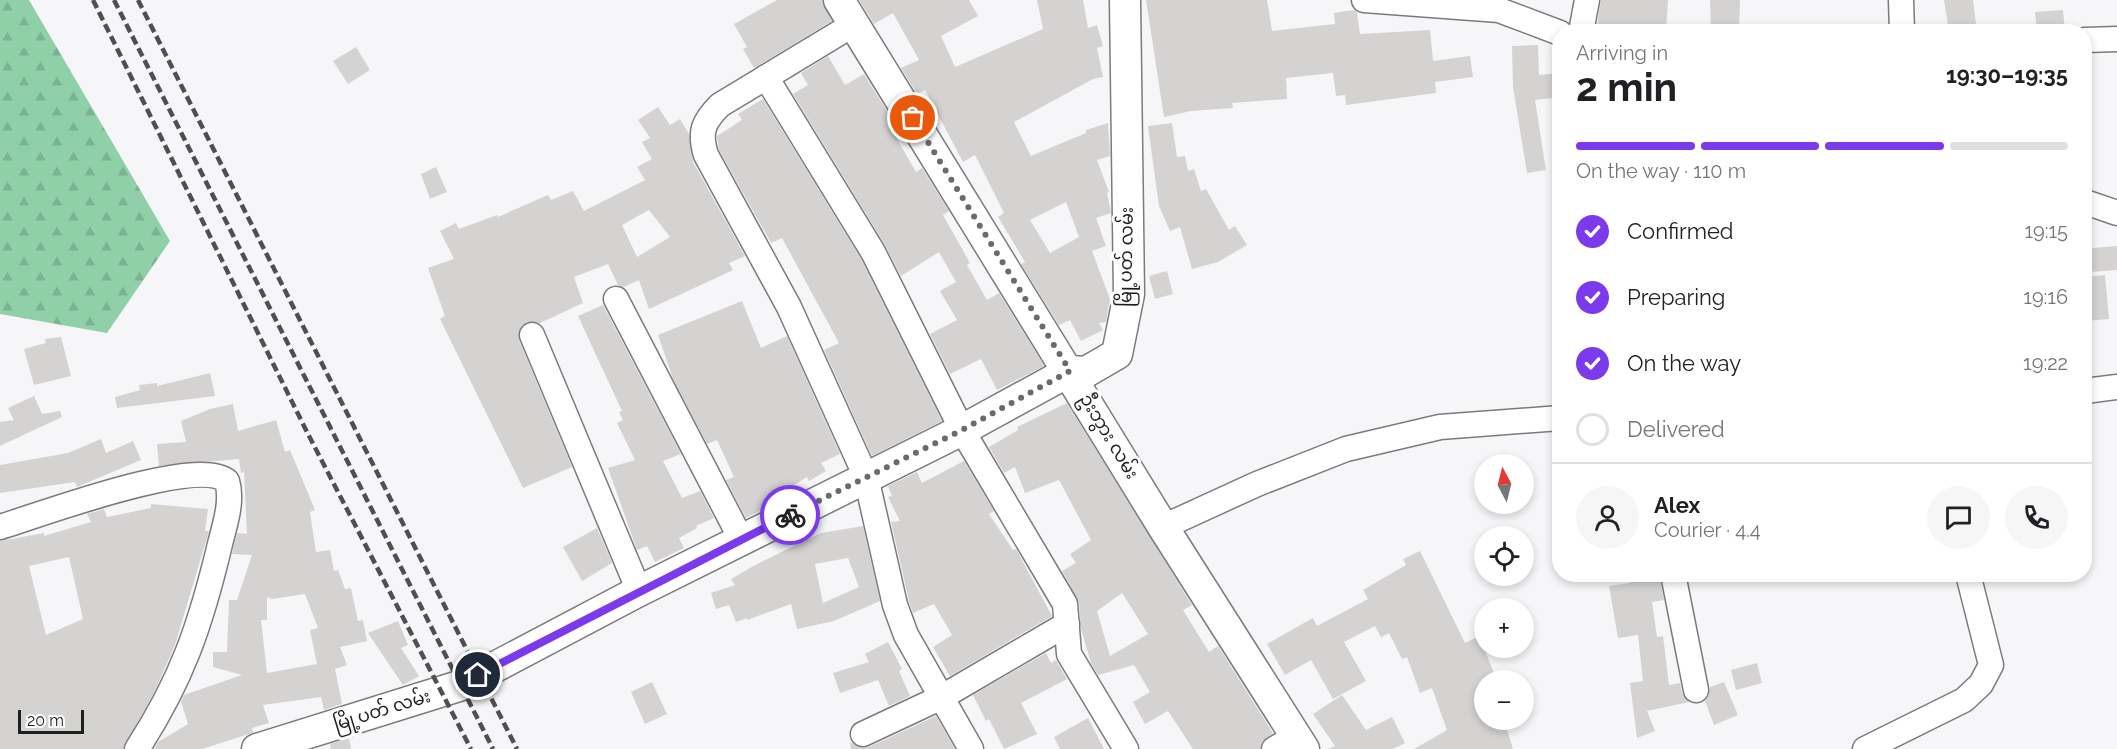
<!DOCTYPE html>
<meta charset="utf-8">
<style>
:root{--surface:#fff;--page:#f6f6f6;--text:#202124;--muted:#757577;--line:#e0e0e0;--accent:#7c3aed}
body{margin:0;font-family:Raleway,"Noto Sans Myanmar",sans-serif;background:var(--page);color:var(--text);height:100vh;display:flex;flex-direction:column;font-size:22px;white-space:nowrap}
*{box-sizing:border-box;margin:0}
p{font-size:20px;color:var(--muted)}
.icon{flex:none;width:33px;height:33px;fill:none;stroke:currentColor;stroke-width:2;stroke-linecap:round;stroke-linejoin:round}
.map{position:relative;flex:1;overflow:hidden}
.panel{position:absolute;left:1552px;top:24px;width:540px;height:558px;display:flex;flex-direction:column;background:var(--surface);border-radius:24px;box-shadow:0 3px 9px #0003}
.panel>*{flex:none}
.needle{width:39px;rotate:353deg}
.controls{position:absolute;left:1474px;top:454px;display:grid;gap:12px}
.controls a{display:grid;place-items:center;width:60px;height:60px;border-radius:50%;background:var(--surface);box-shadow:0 3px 9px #0003;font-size:30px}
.scale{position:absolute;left:18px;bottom:15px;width:66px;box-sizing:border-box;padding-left:6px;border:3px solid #1f1f20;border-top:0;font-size:16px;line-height:21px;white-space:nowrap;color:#1f1f20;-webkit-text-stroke:4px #fff;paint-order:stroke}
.pin{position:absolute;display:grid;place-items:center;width:51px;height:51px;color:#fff;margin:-26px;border:3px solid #fff;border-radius:50%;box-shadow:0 2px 6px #0007}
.courier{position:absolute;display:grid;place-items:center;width:60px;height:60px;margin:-30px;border:4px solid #7c3aed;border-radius:50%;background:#fff;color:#222;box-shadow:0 2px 8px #0007}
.head em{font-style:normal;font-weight:700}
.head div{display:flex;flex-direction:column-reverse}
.head{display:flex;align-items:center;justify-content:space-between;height:102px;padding:0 24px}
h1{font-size:39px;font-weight:700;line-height:45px}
.bar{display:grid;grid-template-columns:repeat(4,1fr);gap:9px 6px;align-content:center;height:72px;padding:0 24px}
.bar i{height:8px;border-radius:4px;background:var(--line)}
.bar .active{background:var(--accent)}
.bar p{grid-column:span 4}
.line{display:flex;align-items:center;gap:15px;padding:0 24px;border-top:2px solid var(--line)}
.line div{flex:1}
.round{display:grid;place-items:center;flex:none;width:63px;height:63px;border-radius:32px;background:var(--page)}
ol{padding:0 24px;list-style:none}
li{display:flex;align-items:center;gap:18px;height:66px}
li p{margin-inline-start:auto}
li .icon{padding:6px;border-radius:50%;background:var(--accent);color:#fff;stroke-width:4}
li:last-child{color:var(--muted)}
li i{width:33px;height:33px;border:3px solid var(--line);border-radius:50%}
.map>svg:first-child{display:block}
.forest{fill:url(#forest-firs)}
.building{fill:#d4d3d2;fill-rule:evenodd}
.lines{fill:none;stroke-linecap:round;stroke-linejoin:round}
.minor-casing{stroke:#7b7b7d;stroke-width:27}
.tertiary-casing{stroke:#7b7b7d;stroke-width:33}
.minor{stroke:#fff;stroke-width:24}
.tertiary{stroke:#fff;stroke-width:30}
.rail{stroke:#4f4f51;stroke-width:4.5;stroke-dasharray:9 4.5;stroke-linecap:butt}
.done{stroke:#6a6a6c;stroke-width:6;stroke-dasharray:0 10.8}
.route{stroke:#7c3aed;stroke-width:8}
.labels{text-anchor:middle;stroke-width:6;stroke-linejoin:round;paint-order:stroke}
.street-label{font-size:18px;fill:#1f1f20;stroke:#fff}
</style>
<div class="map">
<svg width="2117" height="749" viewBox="0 0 2117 749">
<defs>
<pattern id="forest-firs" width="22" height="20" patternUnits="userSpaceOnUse" patternTransform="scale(1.5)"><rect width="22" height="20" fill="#8fd0a9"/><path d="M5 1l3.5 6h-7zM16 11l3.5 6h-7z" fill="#7bb291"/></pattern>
</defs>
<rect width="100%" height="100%" fill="#f6f6f8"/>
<polygon class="forest" points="0,0 29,0 170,241 107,333 0,314"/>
<g class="building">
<polygon points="777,0 822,0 832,21 754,68 743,49 747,47 734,24"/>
<path d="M859,0H969L978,16L941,36L955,67L1043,29L1037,0H1083L1088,28L1097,25L1103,46L1097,48L1103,77L1093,79L1014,122L1031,156L1086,133V130L1108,123L1110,156L1097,160L1109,192L1107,193L1111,213L1096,218L1106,246L1092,251L1110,299L1106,322L1099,323L1103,330L1081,341L1070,320L1059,325L1021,264L1025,262L998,217L1004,213L975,155L963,162L925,90L917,94L901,68L919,60L893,13L874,24ZM1066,202L1079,237L1050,253L1030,220Z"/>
<polygon points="1146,0 1267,0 1272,31 1335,24 1334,13 1354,10 1357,12 1360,34 1430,30 1433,61 1470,56 1473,77 1435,82 1436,93 1346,105 1345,95 1336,96 1333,73 1286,78 1287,99 1232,103 1233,108 1191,111 1164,117"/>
<polygon points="1601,0 1668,0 1666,32 1596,32"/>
<polygon points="1710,0 1740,0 1739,32 1711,32"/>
<polygon points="1944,0 1973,0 1977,32 1949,32"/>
<polygon points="2063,10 2065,32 2037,32 2035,12"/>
<polygon points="1538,45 1539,75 1560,73 1560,97 1535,100 1546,170 1527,173 1513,87 1512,46"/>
<polygon points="356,47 370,70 348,84 333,61"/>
<polygon points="828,56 845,85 864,74 895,124 890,127 916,172 922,168 949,211 943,215 970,263 967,265 987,300 999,293 1044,366 997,390 981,359 950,374 930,334 957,320 940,291 956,282 939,252 901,276 885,245 793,94 808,85 801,73"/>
<polygon points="763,99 861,259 942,421 872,456 824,350 839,343 782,238 771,243 719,150 717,136 742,120 738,114"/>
<path d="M658,107L670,125L680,119L689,134L693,162L745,256L729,263L733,270L649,309L639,280L624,287L618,285L608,264L574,277L583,303L540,323L527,322L521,326L519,340L572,467L523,488L440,319L445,316L428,268L454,259L440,231L456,223L459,229L497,215L498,217L548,195L551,200L573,191L584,211L645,180L637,167L652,159L642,142L650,138L638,120ZM649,210L670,237L637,257L622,225Z"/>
<polygon points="1172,123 1177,157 1185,156 1188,171 1194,169 1201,191 1206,189 1229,230 1235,226 1247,245 1218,262 1192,269 1180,227 1170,231 1159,206 1148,126"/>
<polygon points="436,167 447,192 430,199 421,174"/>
<polygon points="2117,246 2117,270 2091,272 2092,248"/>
<polygon points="1167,271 1173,294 1155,299 1149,276"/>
<polygon points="2105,275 2109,319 2085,321 2085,277"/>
<polygon points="742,301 761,348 787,336 840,454 821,463 826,471 809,481 807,477 766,502 769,506 746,518 726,480 734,477 717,440 707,444 673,379 658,335"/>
<polygon points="603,305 681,454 663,461 682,498 700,491 714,518 696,526 697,528 679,538 684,548 655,562 647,546 637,550 608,468 635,460 617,423 623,420 619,412 622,411 578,316"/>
<polygon points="61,337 71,376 34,385 24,349 46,343 45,339"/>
<polygon points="210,373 215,396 117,408 115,397 140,390 139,385 157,383 157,386"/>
<polygon points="34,396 42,414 60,411 62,417 0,446 0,422 14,420 8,408"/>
<path d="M1067,403L1192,605L1183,610L1209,652L1218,646L1273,733L1262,742L1260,749H1193L1168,711L1145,724L1133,702L1150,692L1134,665L1098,675L1091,663L1081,629L1079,602L1062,571L1076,563L1070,554L1091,540L1059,480L1025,493L1015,467L1004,473L989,447L1018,430L1017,427ZM1122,593L1148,634L1110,656L1097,611Z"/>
<path d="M233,404L238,431L276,420L285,452L290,450L315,510L310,512L316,552L330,550L334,571L338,570L345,589L351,588L358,621L363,620L367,641L340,647L347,665L335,669L342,704L324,710L321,697L263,705L269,723L252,728L253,732L249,734L202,749H154L158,742L188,724L181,702L184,695L242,675L213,667V652H227L229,600H237L252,555L232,554L237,533L247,534L244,472L241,473L239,459L159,466L157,444L186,442L181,421L210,409ZM305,594L318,628L310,630L317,664L267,673L261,620H267V597L272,599Z"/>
<polygon points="101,439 106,453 133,441 141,460 77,487 75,482 0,493 0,465 68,453"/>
<polygon points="964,461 994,511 989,514 1013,550 1016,549 1052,616 950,676 933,647 952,635 934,604 913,613 909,601 891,522 900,521 888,497 892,496 888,486 917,472 922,483"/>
<path d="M151,504L208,509L205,531H209L175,645L154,693L123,749H0V541L44,533V536L91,522L87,514L104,509L107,517L151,508ZM69,557L83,619L46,635L29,566Z"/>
<path d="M863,526L880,601L834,621L797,629L791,604L747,620V618L736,622L729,605L716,609L711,593L735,585L731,579L755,565L821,533ZM848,558L859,587L823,603L815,564Z"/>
<polygon points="597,528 612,563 582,581 563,547"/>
<polygon points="1420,551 1465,643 1479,636 1488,652 1486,653 1497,681 1485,681 1485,720 1504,720 1513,749 1414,749 1447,730 1432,688 1420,693 1407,657 1402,659 1389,633 1381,637 1375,626 1344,642 1366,681 1333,699 1311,660 1285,675 1267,644 1313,618 1317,626 1368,599 1363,590 1406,565 1403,559"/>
<polygon points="1629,574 1659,574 1664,600 1652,602 1657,637 1663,636 1669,685 1680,683 1682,693 1689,702 1647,711 1655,731 1637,738 1630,683 1643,681 1638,635 1618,638 1609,586 1630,583"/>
<polygon points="398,621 408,645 401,648 419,676 403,685 368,633"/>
<polygon points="888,642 902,669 899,671 910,696 889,706 878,680 840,693 833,673 869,662 865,654"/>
<polygon points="1046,653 1051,663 1056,660 1067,679 1021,703 1037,734 1004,749 989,719 986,721 973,695"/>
<polygon points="1757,663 1762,683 1736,690 1731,670"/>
<polygon points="652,682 667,714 645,724 631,692"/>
<polygon points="1724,682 1738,715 1714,725 1705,701 1709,695 1710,687"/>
<polygon points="1342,695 1366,730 1392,717 1405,743 1393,749 1328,749 1335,746 1313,714"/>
<polygon points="936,716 955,749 851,749 850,742 861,748 869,747"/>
<polygon points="1088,718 1104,749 1060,749 1054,737"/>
<polygon points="349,738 351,749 331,749 330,744"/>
</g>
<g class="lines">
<g class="minor-casing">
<g id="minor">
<polyline points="1364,0 1499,10 1560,33"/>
<polyline points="1901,0 1902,32"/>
<path d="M854,24L720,105C703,122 699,132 706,155L789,307L866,477L895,605L906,635L971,749"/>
<polyline points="1581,32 1587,0"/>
<polyline points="2085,40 2117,39"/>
<polyline points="766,77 873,252 962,430 1065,604 1069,654 1126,749"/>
<polyline points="2085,202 2117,213"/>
<polyline points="616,299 741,539"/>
<polyline points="532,335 639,591"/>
<polyline points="2085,391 2117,387"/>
<path d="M0,527C40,515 196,456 227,481C233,501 225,524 220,544C201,624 182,680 137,749"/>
<polyline points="1163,527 1257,484 1346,449 1440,427 1560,418"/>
<polyline points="1673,574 1696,690"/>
<polyline points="863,734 942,697 1067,624"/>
<polyline points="1274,749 1296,736"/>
<polyline points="1865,749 1964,700 1981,684 1991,665 1968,574"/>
</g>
</g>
<g class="tertiary-casing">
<g id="tertiary">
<polyline points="839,0 1163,527 1304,749"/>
<polyline points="257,749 459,686 639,591 962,430 1070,371 1086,372 1117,354 1129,294 1125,0"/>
</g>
</g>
<use href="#minor" class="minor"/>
<use href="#tertiary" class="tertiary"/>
<g class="rail">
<polyline points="93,0 307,432 471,749"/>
<polyline points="114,0 493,749"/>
<polyline points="138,0 517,749"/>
</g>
</g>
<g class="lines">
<polyline class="done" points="790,515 962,430 1070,371 913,118"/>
<polyline class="route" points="478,675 790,515"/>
</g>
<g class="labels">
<g class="street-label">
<text transform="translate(1126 257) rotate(-89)" y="6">မြို့ပတ် လမ်း</text>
<text transform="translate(1109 436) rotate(59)" y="6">ဦးဘွား လမ်း</text>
<text transform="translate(382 710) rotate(-17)" y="6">မြို့ပတ် လမ်း</text>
</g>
</g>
</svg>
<div class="controls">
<a><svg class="needle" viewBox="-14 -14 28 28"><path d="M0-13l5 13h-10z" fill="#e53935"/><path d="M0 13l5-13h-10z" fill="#757577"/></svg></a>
<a><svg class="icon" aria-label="locate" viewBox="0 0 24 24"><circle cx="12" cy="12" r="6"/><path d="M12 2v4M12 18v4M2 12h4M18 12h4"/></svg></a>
<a>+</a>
<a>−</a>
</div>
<div class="scale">20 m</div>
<div class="pin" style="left:913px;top:118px;background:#ea580c"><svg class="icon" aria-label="bag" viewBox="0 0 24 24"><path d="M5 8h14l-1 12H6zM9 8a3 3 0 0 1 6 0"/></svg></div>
<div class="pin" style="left:478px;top:675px;background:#1f2937"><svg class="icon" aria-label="home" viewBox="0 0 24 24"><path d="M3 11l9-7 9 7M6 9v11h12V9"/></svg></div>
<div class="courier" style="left:790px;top:515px"><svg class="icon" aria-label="bike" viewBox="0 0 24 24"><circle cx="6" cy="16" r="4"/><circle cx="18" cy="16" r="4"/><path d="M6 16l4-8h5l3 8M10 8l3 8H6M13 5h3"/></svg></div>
<section class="panel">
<div class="head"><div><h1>2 min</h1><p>Arriving in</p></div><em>19:30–19:35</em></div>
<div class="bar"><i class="active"></i><i class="active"></i><i class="active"></i><i></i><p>On the way · 110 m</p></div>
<ol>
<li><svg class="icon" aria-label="check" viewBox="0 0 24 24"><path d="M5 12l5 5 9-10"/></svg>Confirmed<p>19:15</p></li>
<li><svg class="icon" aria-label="check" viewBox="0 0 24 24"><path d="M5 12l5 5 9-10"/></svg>Preparing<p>19:16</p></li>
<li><svg class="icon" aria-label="check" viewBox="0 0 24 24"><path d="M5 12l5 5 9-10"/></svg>On the way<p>19:22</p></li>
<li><i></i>Delivered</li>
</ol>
<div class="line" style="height:108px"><a class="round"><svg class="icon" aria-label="person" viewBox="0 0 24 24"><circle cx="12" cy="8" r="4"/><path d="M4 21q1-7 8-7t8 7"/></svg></a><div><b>Alex</b><p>Courier · 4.4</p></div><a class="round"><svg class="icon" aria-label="chat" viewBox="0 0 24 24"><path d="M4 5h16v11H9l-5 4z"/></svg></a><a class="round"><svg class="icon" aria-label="phone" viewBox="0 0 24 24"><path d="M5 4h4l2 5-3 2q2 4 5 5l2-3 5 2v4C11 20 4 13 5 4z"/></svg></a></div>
</section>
</div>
